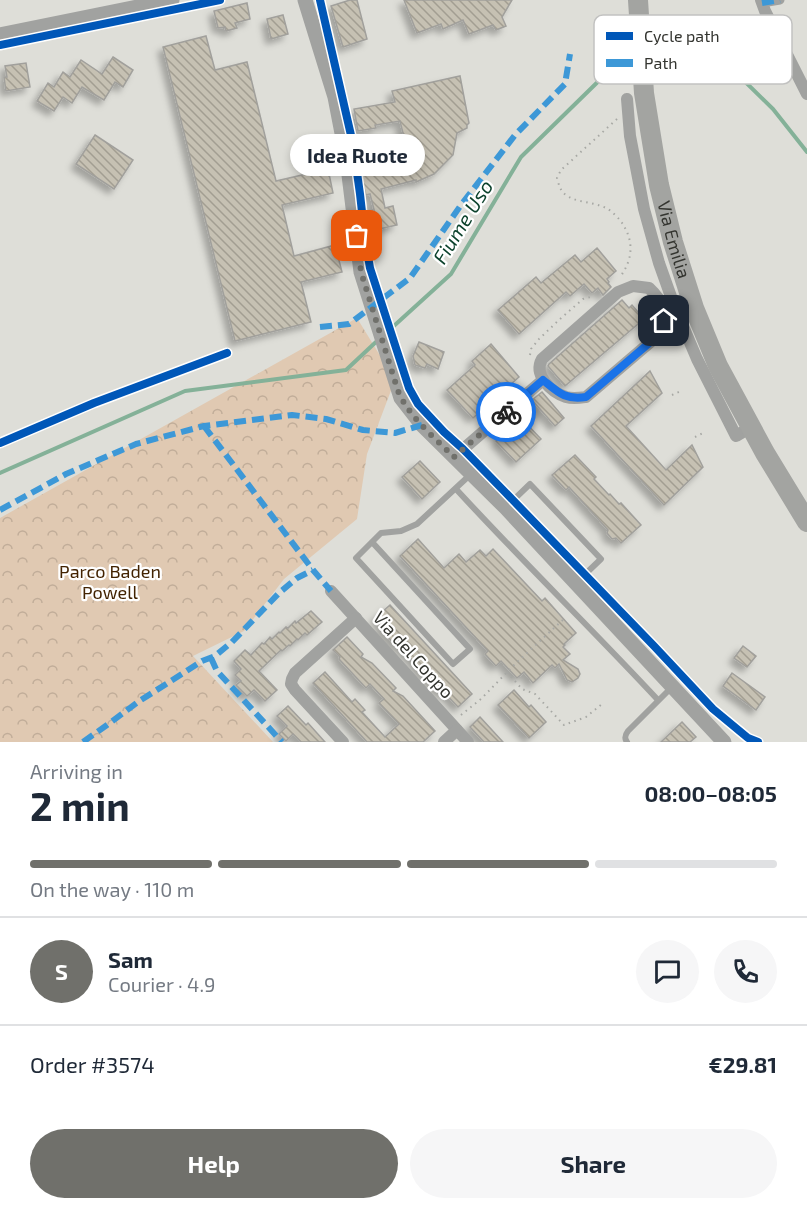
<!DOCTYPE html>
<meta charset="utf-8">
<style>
:root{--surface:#fff;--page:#f6f6f7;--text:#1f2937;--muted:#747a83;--line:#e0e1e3;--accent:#70706b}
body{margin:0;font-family:"Exo 2",sans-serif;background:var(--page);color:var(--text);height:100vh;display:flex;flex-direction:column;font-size:22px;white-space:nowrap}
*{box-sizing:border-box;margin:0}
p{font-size:20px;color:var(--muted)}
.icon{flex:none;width:33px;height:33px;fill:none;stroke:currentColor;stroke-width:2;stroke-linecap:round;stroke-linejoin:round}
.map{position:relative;height:742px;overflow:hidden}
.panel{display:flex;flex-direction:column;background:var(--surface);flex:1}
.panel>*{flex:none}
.pin{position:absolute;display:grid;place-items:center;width:51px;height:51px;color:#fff;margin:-26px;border-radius:12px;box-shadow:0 3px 9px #0006}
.courier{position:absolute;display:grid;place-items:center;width:60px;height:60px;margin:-30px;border:4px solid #1a73e8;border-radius:50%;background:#fff;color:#222;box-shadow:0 2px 8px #0007}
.bubble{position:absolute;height:42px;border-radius:21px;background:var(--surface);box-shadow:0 3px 9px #0003;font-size:20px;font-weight:700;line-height:42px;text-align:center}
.overview em{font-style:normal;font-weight:700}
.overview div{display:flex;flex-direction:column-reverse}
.overview{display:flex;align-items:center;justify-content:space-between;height:102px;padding:0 30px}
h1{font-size:39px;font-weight:700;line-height:45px}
.bar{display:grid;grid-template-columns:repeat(4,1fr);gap:9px 6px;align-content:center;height:72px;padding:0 30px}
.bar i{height:8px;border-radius:4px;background:var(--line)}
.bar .selected{background:var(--accent)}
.bar p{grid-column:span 4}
.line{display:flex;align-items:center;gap:15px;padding:0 30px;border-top:2px solid var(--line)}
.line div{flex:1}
.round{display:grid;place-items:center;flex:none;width:63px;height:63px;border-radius:32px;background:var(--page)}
.cta{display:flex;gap:12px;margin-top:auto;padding:12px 30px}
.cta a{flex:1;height:69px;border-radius:36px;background:var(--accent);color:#fff;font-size:24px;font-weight:700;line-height:69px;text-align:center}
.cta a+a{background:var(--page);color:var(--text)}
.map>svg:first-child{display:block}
.forest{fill:url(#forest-crowns)}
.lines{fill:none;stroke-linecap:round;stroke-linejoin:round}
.stream{stroke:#84b198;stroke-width:4}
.building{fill:url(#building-back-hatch);stroke:#a1a09c;stroke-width:1.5;filter:url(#shadow)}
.path{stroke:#a7a8a4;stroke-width:2;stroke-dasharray:1.5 4.5;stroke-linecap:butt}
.service{stroke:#a1a2a0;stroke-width:6}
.pedestrian{stroke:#a1a2a0;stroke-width:9}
.minor{stroke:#a1a2a0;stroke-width:12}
.tertiary{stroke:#a1a2a0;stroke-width:15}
.primary{stroke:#a3a4a1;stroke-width:20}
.quiet{stroke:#3d98d7;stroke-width:6;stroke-dasharray:12 6;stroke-linecap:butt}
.cycleway-casing{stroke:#fff;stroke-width:11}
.cycleway{stroke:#0057b8;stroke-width:8}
.done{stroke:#70706b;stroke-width:6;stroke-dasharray:0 10.8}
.route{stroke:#1a73e8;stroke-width:8}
.labels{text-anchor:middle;stroke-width:4.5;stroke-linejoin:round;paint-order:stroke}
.street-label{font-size:18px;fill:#343530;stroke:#fff}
.park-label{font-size:18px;fill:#422200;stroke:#fff}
.water-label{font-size:20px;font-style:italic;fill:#0c422c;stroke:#fff}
.key{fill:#fff;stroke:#c2c2c1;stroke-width:1.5}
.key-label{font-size:16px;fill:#343530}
</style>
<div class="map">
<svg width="807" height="742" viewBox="0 0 807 742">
<defs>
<pattern id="forest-crowns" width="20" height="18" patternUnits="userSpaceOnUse" patternTransform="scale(1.5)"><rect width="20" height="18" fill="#e0c9b2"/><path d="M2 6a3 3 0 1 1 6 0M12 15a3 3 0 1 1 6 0" fill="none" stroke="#c1ad99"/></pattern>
<pattern id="building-back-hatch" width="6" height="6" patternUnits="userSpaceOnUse" patternTransform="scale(1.5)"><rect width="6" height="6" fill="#c6c1b3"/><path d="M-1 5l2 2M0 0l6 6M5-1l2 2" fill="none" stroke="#a29e92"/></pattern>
<filter id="shadow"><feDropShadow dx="-5" dy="5" stdDeviation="3" flood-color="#0004"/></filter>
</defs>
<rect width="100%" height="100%" fill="#deded8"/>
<polygon class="forest" points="357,318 395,380 367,454 357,519 284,579 244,631 193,656 273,742 0,742 0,518"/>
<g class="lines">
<g class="stream">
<polyline points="648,65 726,63 773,109 807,152"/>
<polyline points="385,334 451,274 521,157 614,66 637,65"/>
<polyline points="0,473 185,391 346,370 377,341"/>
</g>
</g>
<g class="building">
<polygon points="350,0 357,0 367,39 343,47 331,6"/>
<polygon points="404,0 512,0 502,17 506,26 496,30 493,25 469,34 463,20 443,29 441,24 417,33"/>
<polygon points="247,3 250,19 235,23 237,28 226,31 225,27 218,28 214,11"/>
<polygon points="283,15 288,34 271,39 267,19"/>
<polygon points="206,36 215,70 247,62 276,181 328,169 333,193 282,205 294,256 335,245 342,272 301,282 311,322 235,341 163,47"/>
<polygon points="113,57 133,70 123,87 115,82 104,100 82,87 72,103 63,97 54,111 37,101 48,83 54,87 63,72 70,77 81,60 102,74"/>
<polygon points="26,63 30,87 6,91 4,77 7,77 5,66"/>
<polygon points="460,76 469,123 467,125 467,128 457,133 453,155 434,174 416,182 416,180 381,189 385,208 393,206 397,225 379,229 370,194 366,195 357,163 373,159 374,162 408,153 400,121 375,125 376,128 358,131 354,109 395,102 392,91"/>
<polygon points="95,135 133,160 114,189 76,164"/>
<polygon points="597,248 616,271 607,279 609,282 608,283 611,287 603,295 598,288 592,293 584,284 570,296 566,292 519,334 498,310 536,277 541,283 575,255 581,262"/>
<polygon points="622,300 629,308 632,305 644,319 565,386 548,366 549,364"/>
<polygon points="419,342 444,352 438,369 427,364 425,368 415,365 413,356"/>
<polygon points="491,344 519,377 473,418 447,390 475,365 472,361"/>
<polygon points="650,371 662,393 626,426 666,470 692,445 703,467 664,505 591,426"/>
<polygon points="542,392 564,418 555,426 532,400"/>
<polygon points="521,418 541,439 516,462 496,441"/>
<polygon points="575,455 596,477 594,479 609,495 610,494 619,504 621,503 641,525 621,543 616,538 612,539 607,533 608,530 569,487 566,490 552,475"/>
<polygon points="420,461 440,482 422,499 402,477"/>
<polygon points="418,539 444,568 459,554 466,562 480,550 486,556 493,549 542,601 545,598 576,633 564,644 565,645 563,647 570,654 563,660 578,669 580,674 578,678 572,682 567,680 559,664 555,668 552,665 533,683 524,672 517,678 501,661 496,666 485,654 488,651 400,556"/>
<polygon points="390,605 472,694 458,707 443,691 441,693 415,665 416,664 398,645 396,646 380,628 383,626 375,618"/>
<polygon points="311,611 322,622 307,635 305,633 298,640 297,639 290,646 289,645 282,651 281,650 259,671 277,690 265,701 254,690 247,696 236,685 241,681 235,675 241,669 234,661 245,650 251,655 262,643 264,644 270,637 272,639 279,632 280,633 286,627 288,628 295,621 296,623"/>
<polygon points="347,637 363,654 361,657 372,663 396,688 393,691 403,696 435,731 423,742 367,742 313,683 325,672 352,702 355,699 365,710 362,712 385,737 399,724 379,703 384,699 370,684 366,688 339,659 340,657 333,650"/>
<polygon points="743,646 756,656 747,667 734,658"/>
<polygon points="732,673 765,697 756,710 723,686"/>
<polygon points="514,690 529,707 531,705 546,722 529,738 498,705"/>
<polygon points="288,706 306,725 308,723 325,742 301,742 293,734 286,741 279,734 287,726 277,716"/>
<polygon points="480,717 503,742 484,742 470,727"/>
<polygon points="682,722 696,737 690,742 661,742"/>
</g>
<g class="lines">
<g class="path">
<path d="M617,119L561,170L557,178C559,186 561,193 569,197C580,203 594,202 606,208C611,210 616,216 620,220C634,239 634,258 620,277"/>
<polyline points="530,355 531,349 539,339 560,319 583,299 594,296"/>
<polyline points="672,395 681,391"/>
<polyline points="695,437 703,433"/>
<polyline points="507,672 522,689 535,694 564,725 586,717 602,704"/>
<polyline points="461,715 481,699 516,663 566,617"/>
</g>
<g class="service">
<path d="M456,489C522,561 592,629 658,700"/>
<polyline points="506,507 530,484 601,559 577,582"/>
<polyline points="372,542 470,649 453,664 356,558 381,533 401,531 417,524 471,474"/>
<path d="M627,742C624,738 625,735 628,731L673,686"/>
</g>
<polyline class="pedestrian" points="762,3 780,0"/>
<g class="minor">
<polyline points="761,0 765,11 807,94"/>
<polyline points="627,99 630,136 636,167 644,209 659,263 674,305 697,359 736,436 751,427"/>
<path d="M633,286L649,288C664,302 667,313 661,333L586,397C579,398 573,399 566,397C551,392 533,375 542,359L618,292Z"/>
<polyline points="454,457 543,380"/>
<polyline points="331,591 468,742"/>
<polyline points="343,742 295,690 291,684 292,679 295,673 356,618"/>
<polyline points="444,742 457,730"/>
</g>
<g class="tertiary">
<polyline points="305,0 335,97 347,159 361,272 401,398 422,425 505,507 724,742"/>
<polyline points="0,35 172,0"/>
</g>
<path class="primary" id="s1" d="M638,0L644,93L659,185L673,242L694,308L718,366L765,453L807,522"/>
<g class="quiet">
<polyline points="762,3 780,0"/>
<polyline points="320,327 349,324 410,278 461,205 515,135 565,84 570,54"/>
<polyline points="204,426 313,570 331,591"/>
<polyline points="0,510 66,474 136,444 204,426 292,415 326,419 363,430 395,433 422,425"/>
<polyline points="211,658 217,671 282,742"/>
<polyline points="83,742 107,725 138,702 202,661 215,656 232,642 279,593 297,578 313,570"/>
</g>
<g class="cycleway-casing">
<g id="cycleway">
<polyline points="320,0 353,144 360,194 365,239 370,268 409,388 418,404 444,432 463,449 505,492 654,646 713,709 748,738 758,742"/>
<polyline points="0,45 220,0"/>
<polyline points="0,443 94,403 227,353"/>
</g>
</g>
<use href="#cycleway" class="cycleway"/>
</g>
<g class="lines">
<path class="done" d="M357,236L361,272L398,391C409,417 434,437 454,457L506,412"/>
<path class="route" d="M506,412L543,380C559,393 565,400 586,397L661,333L664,321"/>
</g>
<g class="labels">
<g class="street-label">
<text dy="6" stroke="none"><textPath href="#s1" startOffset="243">Via Emilia</textPath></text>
<text transform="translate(413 655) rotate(48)" y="6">Via del Coppo</text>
</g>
<g class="park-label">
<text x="110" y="578">Parco Baden<tspan x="110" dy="21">Powell</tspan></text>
</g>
<g class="water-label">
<text transform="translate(463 222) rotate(-58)" y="7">Fiume Uso</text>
</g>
</g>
<rect x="594" y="15" width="198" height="69" rx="9" class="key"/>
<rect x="606" y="32" width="27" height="8" fill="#0057b8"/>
<rect x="606" y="59" width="27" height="8" fill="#3d98d7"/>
<g class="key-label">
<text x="644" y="42">Cycle path</text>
<text x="644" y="69">Path</text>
</g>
</svg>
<div class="pin" style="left:357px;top:236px;background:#ea580c"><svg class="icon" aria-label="bag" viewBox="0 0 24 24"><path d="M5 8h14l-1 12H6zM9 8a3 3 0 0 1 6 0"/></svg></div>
<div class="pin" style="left:664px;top:321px;background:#1f2937"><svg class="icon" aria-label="home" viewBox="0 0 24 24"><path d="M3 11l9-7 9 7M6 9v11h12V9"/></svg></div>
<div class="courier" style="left:506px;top:412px"><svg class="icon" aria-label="bike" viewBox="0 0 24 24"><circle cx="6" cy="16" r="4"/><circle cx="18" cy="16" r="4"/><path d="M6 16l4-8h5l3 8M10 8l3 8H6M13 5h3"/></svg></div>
<div class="bubble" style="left:290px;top:134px;width:135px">Idea Ruote</div>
</div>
<section class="panel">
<div class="overview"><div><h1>2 min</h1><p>Arriving in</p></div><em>08:00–08:05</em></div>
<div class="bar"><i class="selected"></i><i class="selected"></i><i class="selected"></i><i></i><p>On the way · 110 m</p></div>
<div class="line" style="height:108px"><b class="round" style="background:var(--accent);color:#fff">S</b><div><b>Sam</b><p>Courier · 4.9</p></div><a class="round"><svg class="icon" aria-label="chat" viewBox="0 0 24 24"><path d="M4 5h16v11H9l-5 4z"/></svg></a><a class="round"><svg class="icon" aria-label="phone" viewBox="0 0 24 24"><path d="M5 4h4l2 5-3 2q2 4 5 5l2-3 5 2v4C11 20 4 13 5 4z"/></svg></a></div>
<div class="line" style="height:78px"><div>Order #3574</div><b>€29.81</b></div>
<div class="cta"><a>Help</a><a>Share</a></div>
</section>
